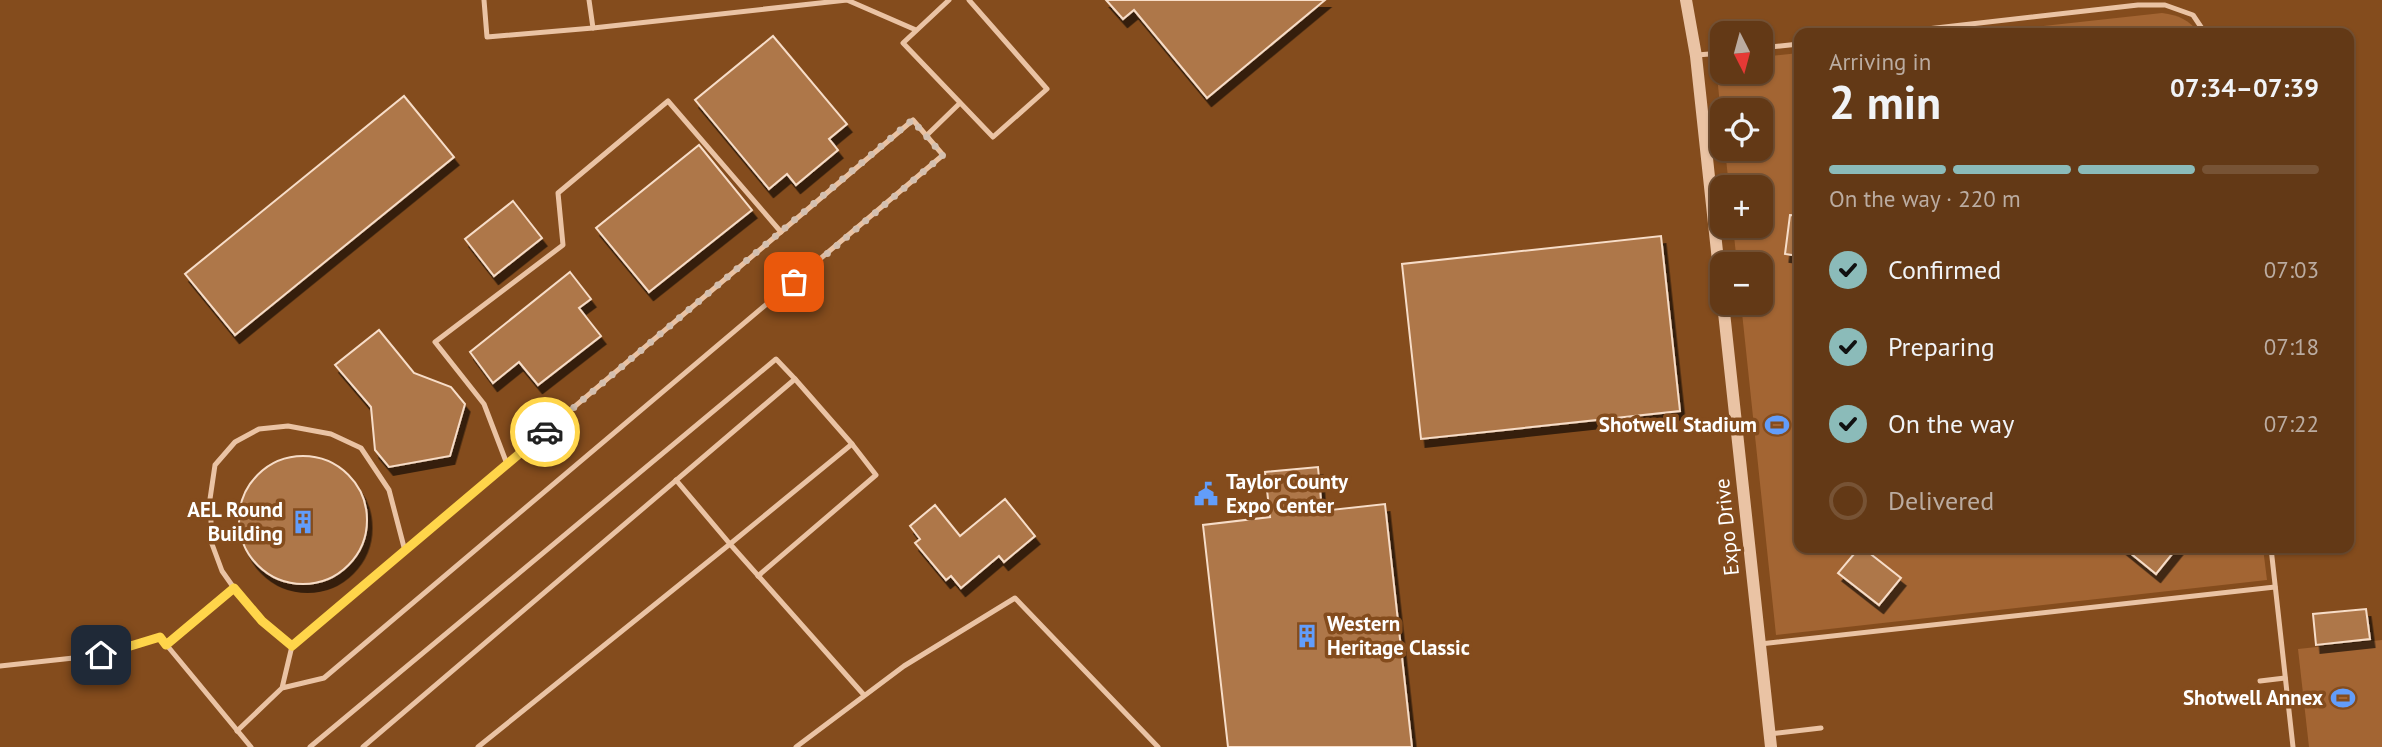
<!DOCTYPE html>
<meta charset="utf-8">
<style>
:root{--surface:#633916;--page:#6c4423;--text:#f1f3f6;--muted:#bbaca1;--line:#775335;--accent:#8bbbb9}
body{margin:0;font-family:"PT Sans",sans-serif;background:var(--page);color:var(--text);height:100vh;display:flex;flex-direction:column;font-size:26px;white-space:nowrap}
*{box-sizing:border-box;margin:0}
p{font-size:23px;color:var(--muted)}
.icon{flex:none;width:38px;height:38px;fill:none;stroke:currentColor;stroke-width:2;stroke-linecap:round;stroke-linejoin:round}
.map{position:relative;flex:1;overflow:hidden}
.panel{position:absolute;left:1794px;top:28px;width:560px;height:525px;display:flex;flex-direction:column;background:var(--surface);border-radius:14px;box-shadow:0 2px 5px #0004,0 0 0 2px var(--line)}
.panel>*{flex:none}
.needle{width:46px;rotate:174deg}
.controls{position:absolute;left:1710px;top:21px;display:grid;gap:14px}
.controls a{display:grid;place-items:center;width:63px;height:63px;border-radius:14px;background:var(--surface);box-shadow:0 2px 5px #0004,0 0 0 2px var(--line);font-size:35px}
.pin{position:absolute;display:grid;place-items:center;width:60px;height:60px;color:#fff;margin:-30px;border-radius:14px;box-shadow:0 4px 10px #0006}
.courier{position:absolute;display:grid;place-items:center;width:70px;height:70px;margin:-35px;border:5px solid #ffd54a;border-radius:50%;background:#fff;color:#222;box-shadow:0 2px 9px #0007}
.headline em{font-style:normal;font-weight:600}
.headline div{display:flex;flex-direction:column-reverse}
.headline{display:flex;align-items:center;justify-content:space-between;height:119px;padding:0 35px}
h1{font-size:46px;font-weight:600;line-height:52px}
.bar{display:grid;grid-template-columns:repeat(4,1fr);gap:10px 7px;align-content:center;height:84px;padding:0 35px}
.bar i{height:9px;border-radius:5px;background:var(--line)}
.bar .on{background:var(--accent)}
.bar p{grid-column:span 4}
ol{padding:0 35px;list-style:none}
li{display:flex;align-items:center;gap:21px;height:77px}
li p{margin-inline-start:auto}
li .icon{padding:7px;border-radius:50%;background:var(--accent);color:#111;stroke-width:4}
li:last-child{color:var(--muted)}
li i{width:38px;height:38px;border:4px solid var(--line);border-radius:50%}
.map>svg:first-child{display:block}
.green{fill:#a36533}
.building{fill:#ae774a;stroke:#f7ddc8;stroke-width:2;filter:url(#shadow)}
.lines{fill:none;stroke-linecap:round;stroke-linejoin:round}
.service{stroke:#eac3a4;stroke-width:5}
.tertiary{stroke:#eac3a4;stroke-width:12}
.done{stroke:#d4c0b0;stroke-width:7;stroke-dasharray:0 12.6}
.route{stroke:#ffd54a;stroke-width:9}
.labels{text-anchor:middle;stroke-width:7;stroke-linejoin:round;paint-order:stroke}
.poi-label{font-size:21px;font-weight:bold;fill:#fff;stroke:#844c1d;text-anchor:end}
.street-label{font-size:21px;fill:#fff;stroke:#844c1d}
</style>
<div class="map">
<svg width="2382" height="747" viewBox="0 0 2382 747">
<defs>
<filter id="shadow"><feDropShadow dx="4.5" dy="8" stdDeviation="0" flood-color="#0009"/></filter>
</defs>
<rect width="100%" height="100%" fill="#844c1d"/>
<g class="green">
<path d="M2162,13C2179,15 2189,20 2199,33H1979Z"/>
<polygon points="1799,53 1799,548 2263,548 2267,580 1776,635 1741,303 1760,303 1760,264 1737,264 1733,226 1760,226 1760,187 1729,187 1725,149 1760,149 1760,110 1722,110 1722,124 1717,76 1722,64 1722,72 1760,72 1761,57"/>
<polygon points="2382,640 2382,747 2309,747 2298,649"/>
</g>
<g class="building">
<polygon points="1106,0 1325,0 1207,98 1134,10 1123,19"/>
<polygon points="773,36 847,124 829,139 838,150 796,185 787,174 769,189 695,100"/>
<polygon points="404,96 454,157 235,335 185,274"/>
<polygon points="699,145 752,210 649,292 596,228"/>
<polygon points="513,201 542,238 494,276 465,239"/>
<polygon points="1790,215 1799,216 1799,256 1785,254"/>
<polygon points="1661,236 1680,411 1421,439 1402,264"/>
<polygon points="570,272 591,299 579,308 601,336 538,385 519,362 493,383 470,352"/>
<polygon points="379,330 414,373 451,387 465,404 450,456 389,467 375,450 371,407 335,365"/>
<circle cx="303" cy="520" r="64"/>
<polygon points="1318,467 1322,511 1385,504 1412,747 1228,747 1203,525 1270,517 1265,472"/>
<polygon points="1005,499 1035,536 1004,562 999,556 961,588 951,576 946,580 915,543 920,539 910,526 935,505 960,536"/>
<polygon points="1859,548 1863,548 1901,578 1879,605 1838,573"/>
<polygon points="2124,548 2177,548 2156,574"/>
<polygon points="2366,609 2370,639 2316,645 2313,614"/>
</g>
<g class="lines">
<g class="service">
<polyline points="484,0 487,37 593,28 847,0 916,30"/>
<polyline points="589,0 593,28"/>
<polyline points="949,0 903,43 993,137 1047,89 969,0"/>
<polyline points="1892,33 2138,5 2165,5 2193,15 2205,33"/>
<polyline points="1760,48 1799,44"/>
<polyline points="1697,55 1722,53"/>
<polyline points="926,136 960,103"/>
<polyline points="507,464 484,404 435,342 563,245 558,193 668,101 781,232"/>
<polyline points="2271,548 2293,747"/>
<polyline points="758,576 876,475 852,444"/>
<polyline points="1760,644 2275,587"/>
<polyline points="166,645 234,588"/>
<polyline points="292,646 262,621 241,598 222,571 212,544 210,499 215,465 235,442 259,429 288,426 331,434 361,448 389,490 405,551"/>
<polyline points="0,666 101,655 160,637 251,747"/>
<polyline points="2260,681 2285,678"/>
<polyline points="237,731 282,688 324,678 943,155 913,120 292,646 282,688"/>
<polyline points="1769,734 1821,728"/>
<polyline points="310,747 776,359 795,379"/>
<polyline points="363,747 795,379 852,444 730,544 864,695"/>
<polyline points="478,747 730,544 676,480"/>
<polyline points="796,747 904,666 1015,598 1158,747"/>
</g>
<g class="tertiary">
<polyline points="1686,0 1696,56 1722,298"/>
<polyline points="1723,303 1771,747"/>
</g>
</g>
<g class="lines">
<polyline class="done" points="545,432 912,120 943,155 794,282"/>
<polyline class="route" points="101,655 160,637 166,645 234,588 262,621 292,646 545,432"/>
</g>
<defs>
<g id="stadium-bare" transform="scale(1.89)"><path d="M0-5a6.5 5 0 1 0 0 10a6.5 5 0 1 0 0-10ZM-3.5-1.8h7v3.6h-7Z" fill="#629dfa" stroke="#844c1d" stroke-width="2.5" paint-order="stroke"/></g>
<g id="civic-bare" transform="scale(1.89)"><path d="M-.6-6.5H3V-4.5H.6V-3L4-1V1h2V6H-6V1h2V-1L-.6-3ZM-1.2 2.5V6h2.4V2.5Z" fill="#629dfa" stroke="#844c1d" stroke-width="2.5" paint-order="stroke"/></g>
<g id="building-bare" transform="scale(1.89)"><path d="M-4-6H4V6H1V3H-1V6H-4ZM-2.5-4.3h1.7v1.8h-1.7ZM.8-4.3h1.7v1.8H.8ZM-2.5-1h1.7V.8h-1.7ZM.8-1h1.7V.8H.8Z" fill="#629dfa" stroke="#844c1d" stroke-width="2.5" paint-order="stroke"/></g>
</defs>
<g fill-rule="evenodd">
<use href="#stadium-bare" x="1777" y="425"/>
<use href="#civic-bare" x="1206" y="494"/>
<use href="#building-bare" x="303" y="522"/>
<use href="#building-bare" x="1307" y="636"/>
<use href="#stadium-bare" x="2343" y="698"/>
</g>
<g class="labels">
<g class="poi-label">
<text x="1757" y="432">Shotwell Stadium</text>
<text x="1226" y="489" text-anchor="start">Taylor County<tspan x="1226" dy="24">Expo Center</tspan></text>
<text x="283" y="517">AEL Round<tspan x="283" dy="24">Building</tspan></text>
<text x="1327" y="631" text-anchor="start">Western<tspan x="1327" dy="24">Heritage Classic</tspan></text>
<text x="2323" y="705">Shotwell Annex</text>
</g>
<g class="street-label">
<text transform="translate(1727 527) rotate(-96)" y="7">Expo Drive</text>
</g>
</g>
</svg>
<div class="controls">
<a><svg class="needle" viewBox="-14 -14 28 28"><path d="M0-13l5 13h-10z" fill="#e53935"/><path d="M0 13l5-13h-10z" fill="#bbaca1"/></svg></a>
<a><svg class="icon" aria-label="locate" viewBox="0 0 24 24"><circle cx="12" cy="12" r="6"/><path d="M12 2v4M12 18v4M2 12h4M18 12h4"/></svg></a>
<a>+</a>
<a>−</a>
</div>
<div class="pin" style="left:794px;top:282px;background:#ea580c"><svg class="icon" aria-label="bag" viewBox="0 0 24 24"><path d="M5 8h14l-1 12H6zM9 8a3 3 0 0 1 6 0"/></svg></div>
<div class="pin" style="left:101px;top:655px;background:#1f2937"><svg class="icon" aria-label="home" viewBox="0 0 24 24"><path d="M3 11l9-7 9 7M6 9v11h12V9"/></svg></div>
<div class="courier" style="left:545px;top:432px"><svg class="icon" aria-label="car" viewBox="0 0 24 24"><path d="M5 17H2v-5l4-1 3-4h7l3 4 3 1v5h-3M9 17h6M6 11h13"/><circle cx="7" cy="17" r="2"/><circle cx="17" cy="17" r="2"/></svg></div>
<section class="panel">
<div class="headline"><div><h1>2 min</h1><p>Arriving in</p></div><em>07:34–07:39</em></div>
<div class="bar"><i class="on"></i><i class="on"></i><i class="on"></i><i></i><p>On the way · 220 m</p></div>
<ol>
<li><svg class="icon" aria-label="check" viewBox="0 0 24 24"><path d="M5 12l5 5 9-10"/></svg>Confirmed<p>07:03</p></li>
<li><svg class="icon" aria-label="check" viewBox="0 0 24 24"><path d="M5 12l5 5 9-10"/></svg>Preparing<p>07:18</p></li>
<li><svg class="icon" aria-label="check" viewBox="0 0 24 24"><path d="M5 12l5 5 9-10"/></svg>On the way<p>07:22</p></li>
<li><i></i>Delivered</li>
</ol>
</section>
</div>
